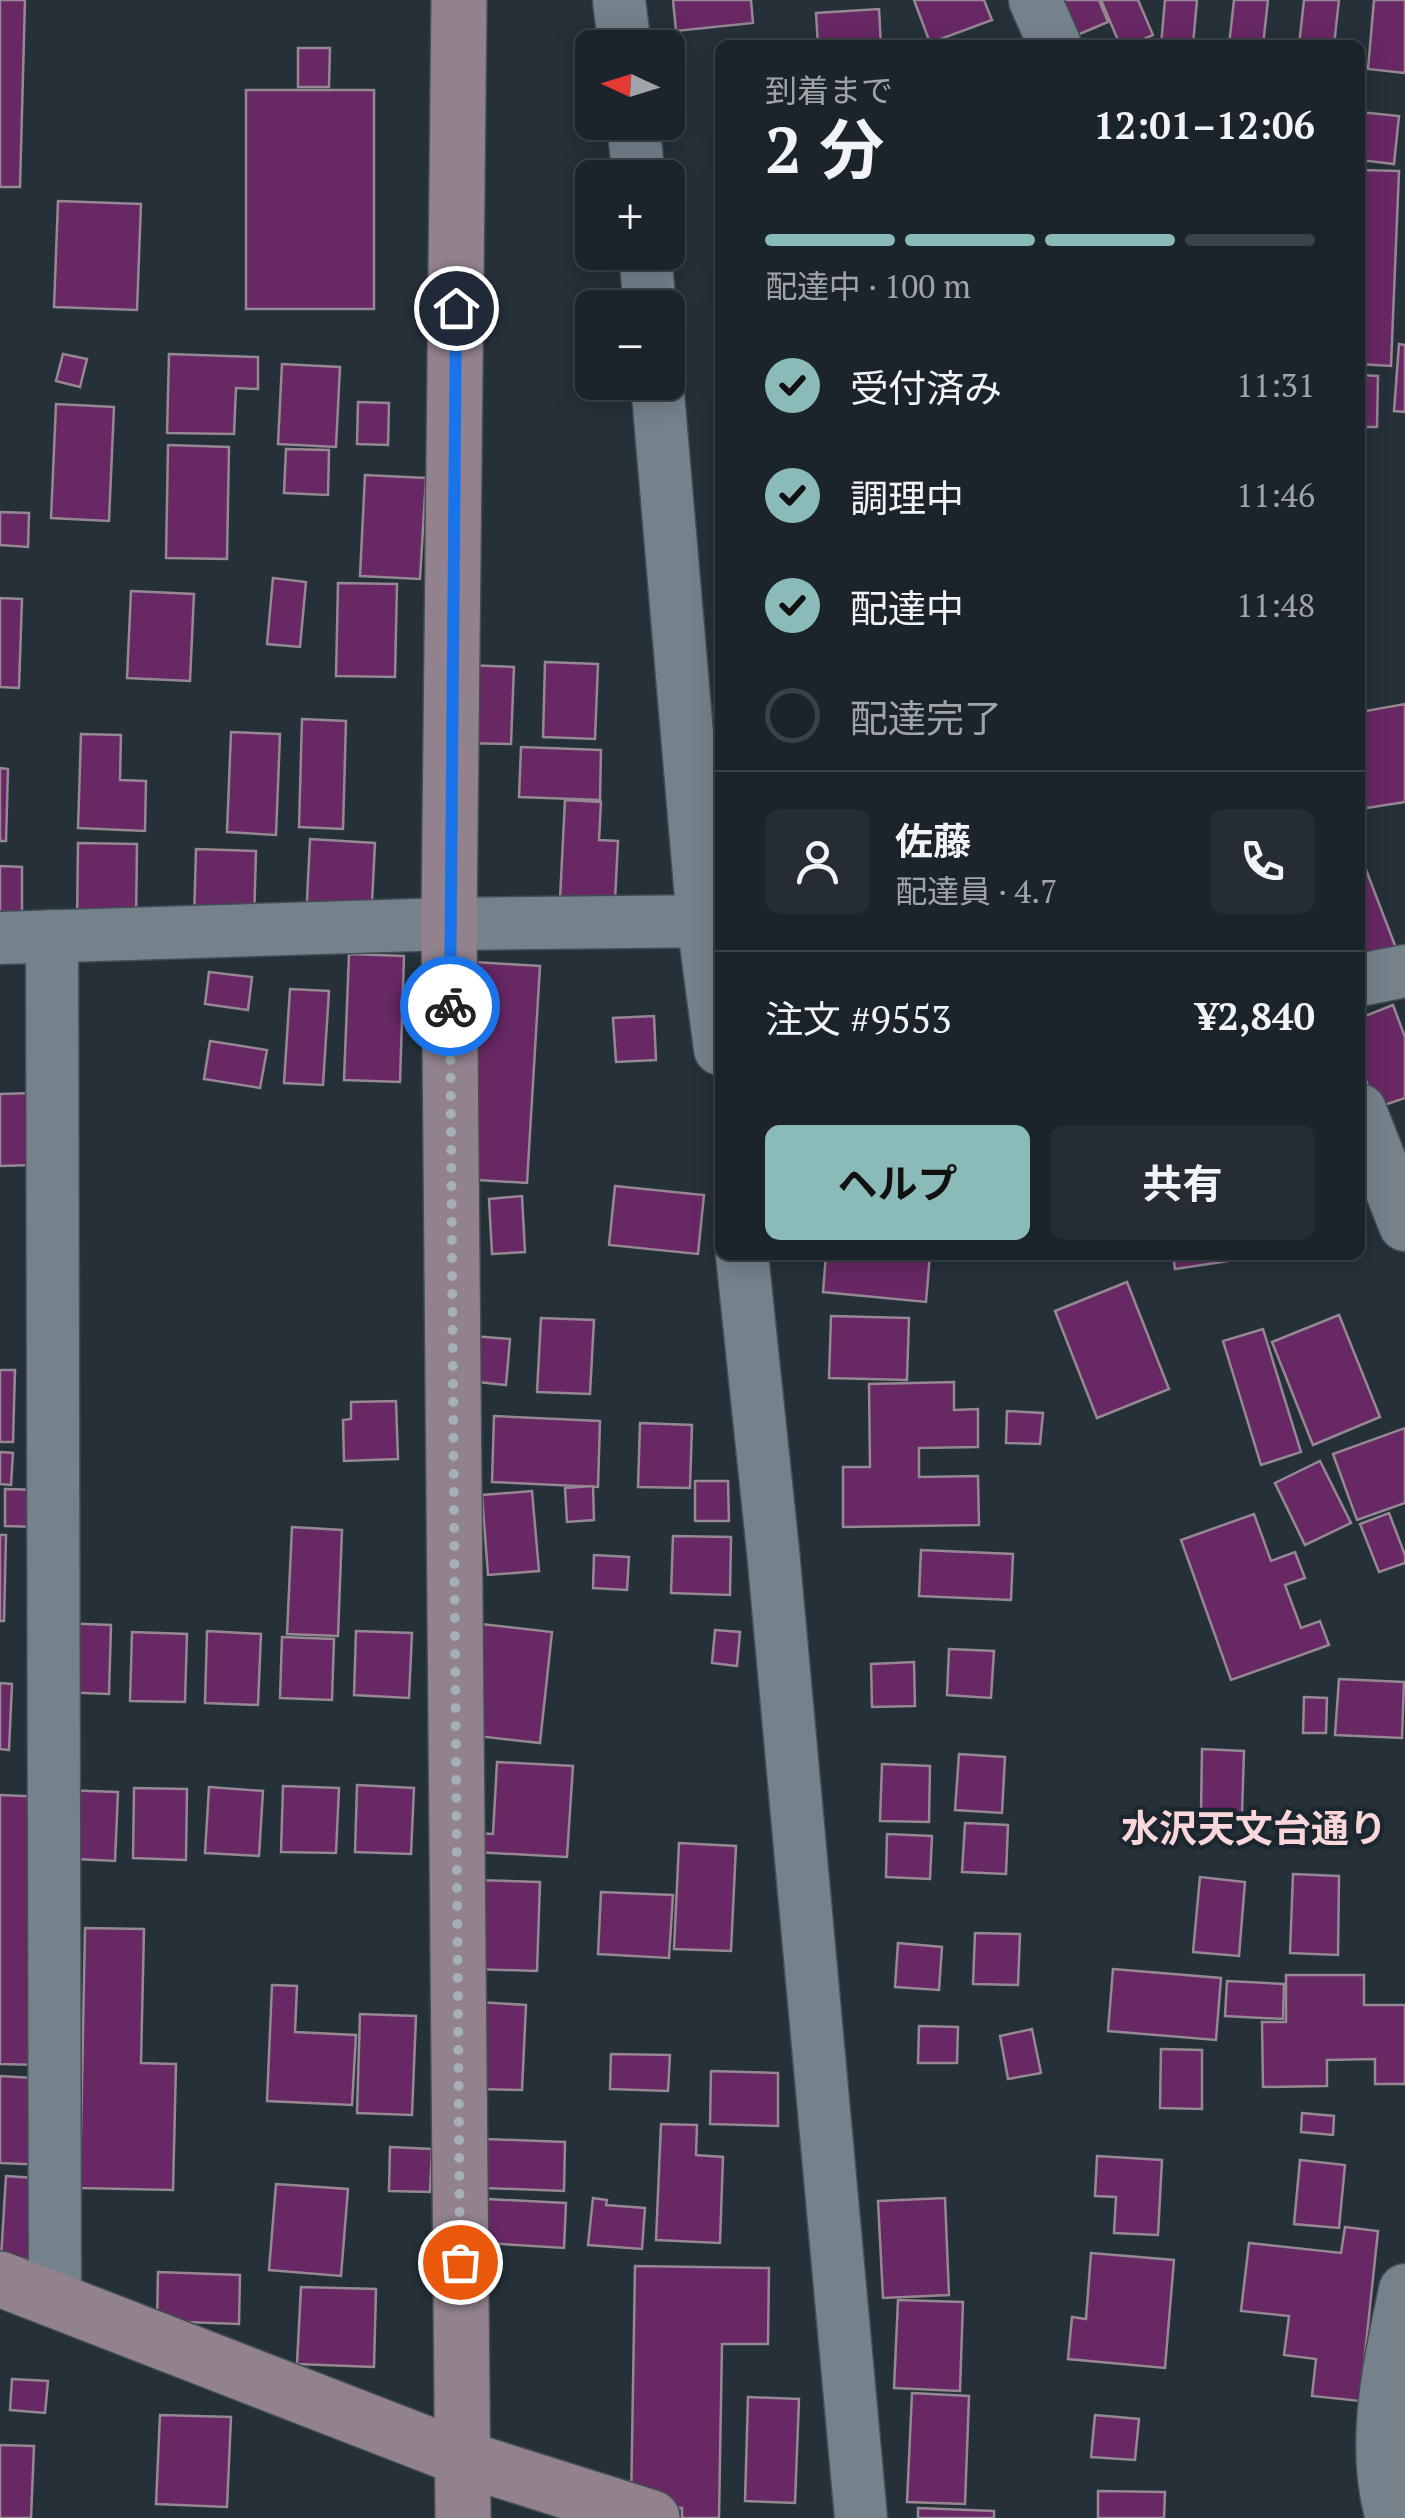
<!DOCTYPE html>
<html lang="ja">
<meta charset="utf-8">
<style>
:root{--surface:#1c242b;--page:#252c33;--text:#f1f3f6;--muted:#a0a4a9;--line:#3a4147;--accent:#8bbbb9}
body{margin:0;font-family:"PT Serif","Noto Sans JP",serif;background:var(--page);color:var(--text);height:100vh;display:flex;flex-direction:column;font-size:38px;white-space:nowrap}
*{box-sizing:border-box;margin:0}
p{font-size:32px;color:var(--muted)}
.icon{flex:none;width:55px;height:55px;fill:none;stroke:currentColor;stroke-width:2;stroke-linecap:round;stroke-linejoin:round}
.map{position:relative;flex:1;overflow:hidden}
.sheet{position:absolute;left:715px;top:40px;width:650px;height:1220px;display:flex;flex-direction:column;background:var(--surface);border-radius:15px;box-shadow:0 5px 25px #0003,0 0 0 2px var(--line)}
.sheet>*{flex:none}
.needle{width:65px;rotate:274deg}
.fabs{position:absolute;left:575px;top:30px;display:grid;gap:20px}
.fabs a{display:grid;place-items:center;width:110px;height:110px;border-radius:15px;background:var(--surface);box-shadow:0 5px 25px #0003,0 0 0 2px var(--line);font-size:50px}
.pin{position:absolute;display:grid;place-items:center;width:85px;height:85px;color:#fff;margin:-42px;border:5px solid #fff;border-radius:50%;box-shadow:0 2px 10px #0007}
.courier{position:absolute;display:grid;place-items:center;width:100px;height:100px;margin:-50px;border:8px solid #1a73e8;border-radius:50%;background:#fff;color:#222;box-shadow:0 2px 12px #0007}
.head em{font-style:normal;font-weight:700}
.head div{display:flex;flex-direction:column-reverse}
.head{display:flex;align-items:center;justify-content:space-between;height:170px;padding:0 50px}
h1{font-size:65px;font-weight:700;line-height:75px}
.bar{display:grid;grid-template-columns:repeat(4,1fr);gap:15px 10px;align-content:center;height:120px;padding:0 50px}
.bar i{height:12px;border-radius:8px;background:var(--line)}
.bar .current{background:var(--accent)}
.bar p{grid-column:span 4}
.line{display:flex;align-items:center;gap:25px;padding:0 50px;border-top:2px solid var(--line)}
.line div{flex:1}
.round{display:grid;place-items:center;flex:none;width:105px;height:105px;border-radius:15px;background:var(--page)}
ol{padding:0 50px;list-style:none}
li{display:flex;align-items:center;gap:30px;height:110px}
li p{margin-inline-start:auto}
li .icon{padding:10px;border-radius:50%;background:var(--accent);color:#111;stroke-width:4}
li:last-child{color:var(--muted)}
li i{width:55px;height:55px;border:5px solid var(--line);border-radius:50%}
.cta{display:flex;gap:20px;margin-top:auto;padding:20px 50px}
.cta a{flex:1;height:115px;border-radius:15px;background:var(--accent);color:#111;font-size:40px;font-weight:700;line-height:115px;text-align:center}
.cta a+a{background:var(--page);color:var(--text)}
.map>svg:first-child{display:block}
.building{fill:#682864;stroke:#958893;stroke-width:2.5}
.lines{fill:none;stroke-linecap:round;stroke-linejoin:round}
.street-casing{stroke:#434d54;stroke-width:55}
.secondary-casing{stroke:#434d54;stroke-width:58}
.street{stroke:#75828c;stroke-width:52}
.secondary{stroke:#91828e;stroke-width:55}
.done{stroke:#a6afb6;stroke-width:10;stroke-dasharray:0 18}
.route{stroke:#1a73e8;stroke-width:12}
.labels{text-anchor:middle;stroke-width:9;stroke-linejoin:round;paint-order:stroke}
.neighbourhood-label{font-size:38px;font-weight:bold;fill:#f9d6d9;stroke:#1c262f}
</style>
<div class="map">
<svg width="1405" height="2518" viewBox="0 0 1405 2518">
<rect width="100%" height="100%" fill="#253039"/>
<g class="building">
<polygon points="0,0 25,0 20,187 0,187"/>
<polygon points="673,0 751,0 753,23 676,31"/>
<polygon points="914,0 984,0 992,20 930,43"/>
<polygon points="1062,0 1099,0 1108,22 1077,35"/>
<polygon points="1101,0 1138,0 1153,35 1130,45 1120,45"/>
<polygon points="1165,0 1197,0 1193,45 1161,45"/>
<polygon points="1234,0 1268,0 1263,45 1229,45"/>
<polygon points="1304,0 1339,0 1334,45 1299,45"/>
<polygon points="1374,0 1405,0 1405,73 1368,69"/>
<polygon points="879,9 881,45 818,45 816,13"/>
<polygon points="298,48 330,48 329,87 298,87"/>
<rect x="246" y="90" width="128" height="219"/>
<polygon points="1360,112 1399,116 1394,164 1360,160"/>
<polygon points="1360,170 1399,171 1391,366 1360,364"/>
<polygon points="58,201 141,204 137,310 54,307"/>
<polygon points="1399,344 1405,345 1405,412 1394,411"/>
<polygon points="63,354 87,359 80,387 56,381"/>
<polygon points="169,354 258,357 258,389 236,388 234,434 167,433"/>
<polygon points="282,364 340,367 336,447 278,444"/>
<polygon points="1360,375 1378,376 1377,427 1360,427"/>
<polygon points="358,402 389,403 388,445 357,444"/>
<polygon points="56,404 114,407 109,521 51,518"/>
<polygon points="168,445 229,447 227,559 166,558"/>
<polygon points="286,449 329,450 328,495 284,493"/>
<polygon points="365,475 426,478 420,579 360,576"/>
<polygon points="0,512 29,513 28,547 0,545"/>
<polygon points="273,578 306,582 300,647 267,644"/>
<polygon points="338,583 397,584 395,677 336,676"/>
<polygon points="131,591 194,594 190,681 127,678"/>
<polygon points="0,598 22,599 19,688 0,687"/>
<polygon points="545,662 598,664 595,739 543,737"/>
<polygon points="464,665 514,667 511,744 462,743"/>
<polygon points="1405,704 1405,802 1360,809 1360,712"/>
<polygon points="302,719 346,721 343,829 299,827"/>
<polygon points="231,732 280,734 276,835 227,832"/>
<polygon points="81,734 121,735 120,780 146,781 145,831 78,828"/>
<polygon points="521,747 601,750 600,800 519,797"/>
<polygon points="0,768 8,769 6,841 0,841"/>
<polygon points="565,800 601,802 599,840 618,841 615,901 560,899"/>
<polygon points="310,839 375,843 371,923 306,920"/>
<polygon points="78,843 137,844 136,924 77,923"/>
<polygon points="196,849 256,851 254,922 194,920"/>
<polygon points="1360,854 1396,948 1360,962"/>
<polygon points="0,866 22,867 22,917 0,916"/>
<polygon points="349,954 404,956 400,1082 344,1080"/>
<polygon points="475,962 540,966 527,1183 462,1179"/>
<polygon points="209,972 252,977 248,1010 205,1004"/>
<polygon points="290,989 329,991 323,1085 284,1083"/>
<polygon points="1393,1005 1405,1037 1405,1098 1376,1108 1360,1064 1360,1018"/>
<polygon points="654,1016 656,1060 616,1062 613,1018"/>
<polygon points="210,1041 267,1050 260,1088 204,1079"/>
<polygon points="32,1093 33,1165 0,1166 0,1094"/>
<polygon points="615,1186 704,1195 698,1254 609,1245"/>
<polygon points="522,1196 525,1252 492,1254 489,1199"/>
<polygon points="826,1255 930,1255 926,1302 823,1292"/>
<polygon points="1173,1255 1241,1255 1242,1259 1175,1269"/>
<polygon points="1127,1282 1169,1389 1097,1418 1055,1311"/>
<polygon points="1339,1315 1380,1417 1313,1445 1272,1342"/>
<polygon points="831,1316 909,1318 907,1380 829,1378"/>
<polygon points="541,1318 594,1320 590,1394 537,1392"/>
<polygon points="1263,1329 1301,1452 1261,1465 1223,1341"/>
<polygon points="473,1336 510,1339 506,1385 468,1381"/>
<polygon points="0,1370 15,1370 13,1442 0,1442"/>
<polygon points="954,1382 954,1410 978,1409 978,1447 919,1448 919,1477 978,1476 979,1525 843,1527 843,1467 870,1467 869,1384"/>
<polygon points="396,1401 398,1459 344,1461 343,1420 351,1419 351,1402"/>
<polygon points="1007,1411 1043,1413 1040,1444 1006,1443"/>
<polygon points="494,1416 600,1421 598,1487 492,1482"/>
<polygon points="640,1423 692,1425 690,1488 638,1487"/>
<polygon points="1405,1428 1405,1503 1357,1520 1333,1454"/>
<polygon points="0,1452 13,1453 11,1485 0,1484"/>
<polygon points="1320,1461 1351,1523 1305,1545 1275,1483"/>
<polygon points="695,1481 728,1481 729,1521 695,1521"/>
<polygon points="593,1486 594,1520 567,1522 565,1488"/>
<polygon points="5,1489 40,1490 39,1527 5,1526"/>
<polygon points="532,1491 539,1571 488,1575 482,1495"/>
<polygon points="1389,1513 1405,1555 1405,1563 1379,1572 1360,1524"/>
<polygon points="1254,1514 1271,1561 1295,1552 1305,1578 1285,1585 1301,1628 1320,1621 1329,1645 1231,1680 1181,1540"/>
<polygon points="292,1527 342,1530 338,1636 287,1634"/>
<polygon points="0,1535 6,1535 4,1621 0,1621"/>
<polygon points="673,1536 731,1537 730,1595 671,1593"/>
<polygon points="921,1550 1013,1554 1011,1600 919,1596"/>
<polygon points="594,1555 629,1557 627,1590 593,1588"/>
<polygon points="61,1623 111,1625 109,1694 57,1692"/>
<polygon points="481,1624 552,1632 540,1743 468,1735"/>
<polygon points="715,1630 740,1632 737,1666 712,1663"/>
<polygon points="207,1631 261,1634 258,1705 205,1703"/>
<polygon points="356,1631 412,1633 409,1698 354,1695"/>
<polygon points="132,1632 187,1634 185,1702 130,1701"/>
<polygon points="282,1637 334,1639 332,1700 280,1698"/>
<polygon points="949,1649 994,1651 991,1698 947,1695"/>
<polygon points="914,1662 915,1706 872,1707 871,1664"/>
<polygon points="1339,1679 1404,1682 1402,1738 1335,1735"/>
<polygon points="0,1683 12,1684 9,1750 0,1749"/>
<polygon points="1304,1697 1327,1698 1326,1733 1303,1733"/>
<polygon points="1202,1749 1244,1751 1242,1814 1201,1813"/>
<polygon points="959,1754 1005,1757 1002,1813 955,1810"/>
<polygon points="497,1762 573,1766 567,1857 475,1852 476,1833 493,1834"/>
<polygon points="882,1764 930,1766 929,1822 880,1821"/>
<polygon points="357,1785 414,1788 411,1854 355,1852"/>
<polygon points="283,1786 339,1788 336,1853 281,1852"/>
<polygon points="209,1787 263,1791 259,1856 205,1853"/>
<polygon points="134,1788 187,1789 186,1860 133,1858"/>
<polygon points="61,1790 118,1792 115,1861 58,1858"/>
<polygon points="0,1795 46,1797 37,2065 0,2064"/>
<polygon points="965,1823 1008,1825 1006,1874 962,1872"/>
<polygon points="887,1834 932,1836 930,1879 886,1877"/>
<polygon points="679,1843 736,1846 731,1951 674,1949"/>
<polygon points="1293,1874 1339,1876 1338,1955 1290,1953"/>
<polygon points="1200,1877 1245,1882 1239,1956 1193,1952"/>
<polygon points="476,1880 540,1882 537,1971 472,1969"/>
<polygon points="601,1892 673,1895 669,1958 598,1954"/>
<polygon points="85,1928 144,1929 141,2063 176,2064 173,2190 80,2188"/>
<polygon points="975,1933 1020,1934 1018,1985 973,1984"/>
<polygon points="898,1943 942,1947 939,1990 895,1987"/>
<polygon points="1113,1969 1221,1978 1216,2040 1108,2031"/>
<polygon points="1286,1975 1364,1975 1364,2005 1405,2005 1405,2084 1375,2084 1375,2059 1327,2060 1327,2086 1263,2087 1262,2022 1286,2022"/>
<polygon points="1227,1981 1284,1984 1283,2019 1225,2016"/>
<polygon points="272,1985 297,1986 295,2032 356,2035 352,2105 267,2101"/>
<polygon points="478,2002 526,2005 522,2090 475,2089"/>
<polygon points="360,2014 416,2016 412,2115 357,2113"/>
<polygon points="919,2026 958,2027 957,2063 918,2063"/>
<polygon points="1032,2029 1041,2073 1008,2079 1000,2036"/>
<polygon points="1161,2049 1202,2050 1202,2109 1160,2108"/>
<polygon points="611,2054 670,2055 668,2091 610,2089"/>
<polygon points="711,2071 778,2073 778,2126 710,2124"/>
<polygon points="0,2076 50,2079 46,2165 0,2163"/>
<polygon points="1302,2113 1334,2116 1333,2135 1301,2132"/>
<polygon points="661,2124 697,2125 696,2155 723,2157 720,2243 656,2240"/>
<polygon points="487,2139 565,2142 564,2191 486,2188"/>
<polygon points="390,2147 432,2149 430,2192 389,2191"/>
<polygon points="1097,2156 1162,2160 1158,2235 1114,2233 1116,2197 1095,2196"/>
<polygon points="1300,2160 1345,2165 1339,2228 1294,2224"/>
<polygon points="6,2176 50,2179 46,2260 1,2258"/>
<polygon points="276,2184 348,2189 341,2276 269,2270"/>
<polygon points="593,2198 607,2200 606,2205 645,2208 642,2249 588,2245"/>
<polygon points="945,2198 949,2295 883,2298 878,2201"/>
<polygon points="488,2199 566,2203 564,2248 486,2243"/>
<polygon points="1345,2227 1378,2231 1360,2401 1312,2396 1316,2359 1284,2355 1289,2316 1241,2311 1249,2243 1341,2253"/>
<polygon points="1091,2253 1174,2260 1165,2368 1068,2359 1072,2317 1086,2319"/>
<polygon points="635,2266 769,2268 768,2344 722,2344 719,2518 682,2518 682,2508 631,2506"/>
<polygon points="158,2272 240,2275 239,2324 157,2321"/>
<polygon points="301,2287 376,2289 374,2367 297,2364"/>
<polygon points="898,2300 963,2302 960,2391 894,2388"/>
<polygon points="12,2379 48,2381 45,2413 10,2410"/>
<polygon points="912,2393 969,2396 965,2504 907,2502"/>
<polygon points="748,2397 799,2399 795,2503 745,2501"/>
<polygon points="160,2415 231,2417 227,2507 156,2504"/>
<polygon points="1095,2415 1139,2419 1135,2460 1091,2457"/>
<polygon points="0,2445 34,2446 31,2518 0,2518"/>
<polygon points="1098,2491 1165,2492 1164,2518 1098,2518"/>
<polygon points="918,2508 994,2511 994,2518 918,2518"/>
</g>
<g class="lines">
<g class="street-casing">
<g id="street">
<polyline points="619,0 625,48"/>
<polyline points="1035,0 1055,45"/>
<polyline points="633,122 639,178"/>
<polyline points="645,252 650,308"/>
<polyline points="657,382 703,921 720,1049"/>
<polyline points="52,936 55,2300"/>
<polyline points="0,938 449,924 720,921"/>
<polyline points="1360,980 1405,971"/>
<polyline points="1360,1110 1405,1225"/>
<polyline points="742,1255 773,1551 861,2518"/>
<path d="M1392,2518C1370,2445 1390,2363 1405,2290"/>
</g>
</g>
<g class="secondary-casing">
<g id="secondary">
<polyline points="459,0 449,924 463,2518"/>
<polyline points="0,2279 462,2458 652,2518"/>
</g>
</g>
<use href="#street" class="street"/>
<use href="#secondary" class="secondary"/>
</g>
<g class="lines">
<polyline class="done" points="450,1006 460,2262"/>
<polyline class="route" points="450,1006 456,308"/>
</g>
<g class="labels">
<g class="neighbourhood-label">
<text x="1254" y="1842">水沢天文台通り</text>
</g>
</g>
</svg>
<div class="fabs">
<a><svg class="needle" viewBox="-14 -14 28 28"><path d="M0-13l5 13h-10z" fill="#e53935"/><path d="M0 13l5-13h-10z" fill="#a0a4a9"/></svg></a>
<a>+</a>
<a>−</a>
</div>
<div class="pin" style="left:460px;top:2262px;background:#ea580c"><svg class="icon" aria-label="bag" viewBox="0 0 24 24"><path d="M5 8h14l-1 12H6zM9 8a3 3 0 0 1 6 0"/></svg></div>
<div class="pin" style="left:456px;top:308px;background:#1f2937"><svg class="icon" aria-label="home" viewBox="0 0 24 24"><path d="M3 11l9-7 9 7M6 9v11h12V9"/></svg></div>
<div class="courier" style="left:450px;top:1006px"><svg class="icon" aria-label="bike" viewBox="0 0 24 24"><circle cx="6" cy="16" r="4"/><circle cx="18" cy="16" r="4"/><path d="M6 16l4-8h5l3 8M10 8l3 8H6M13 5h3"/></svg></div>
<section class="sheet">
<div class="head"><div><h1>2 分</h1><p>到着まで</p></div><em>12:01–12:06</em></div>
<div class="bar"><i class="current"></i><i class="current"></i><i class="current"></i><i></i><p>配達中 · 100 m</p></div>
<ol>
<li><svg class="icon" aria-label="check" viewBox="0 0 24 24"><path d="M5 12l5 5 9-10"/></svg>受付済み<p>11:31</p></li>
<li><svg class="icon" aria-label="check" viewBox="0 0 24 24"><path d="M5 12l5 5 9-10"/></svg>調理中<p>11:46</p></li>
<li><svg class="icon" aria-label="check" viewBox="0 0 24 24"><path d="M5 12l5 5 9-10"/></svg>配達中<p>11:48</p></li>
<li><i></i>配達完了</li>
</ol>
<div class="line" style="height:180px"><a class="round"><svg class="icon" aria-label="person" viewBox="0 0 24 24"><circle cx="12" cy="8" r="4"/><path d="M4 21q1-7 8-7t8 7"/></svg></a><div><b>佐藤</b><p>配達員 · 4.7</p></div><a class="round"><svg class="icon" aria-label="phone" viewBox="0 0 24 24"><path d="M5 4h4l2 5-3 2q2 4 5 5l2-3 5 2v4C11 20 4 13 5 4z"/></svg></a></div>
<div class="line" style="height:130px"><div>注文 #9553</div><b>¥2,840</b></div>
<div class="cta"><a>ヘルプ</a><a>共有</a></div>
</section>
</div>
